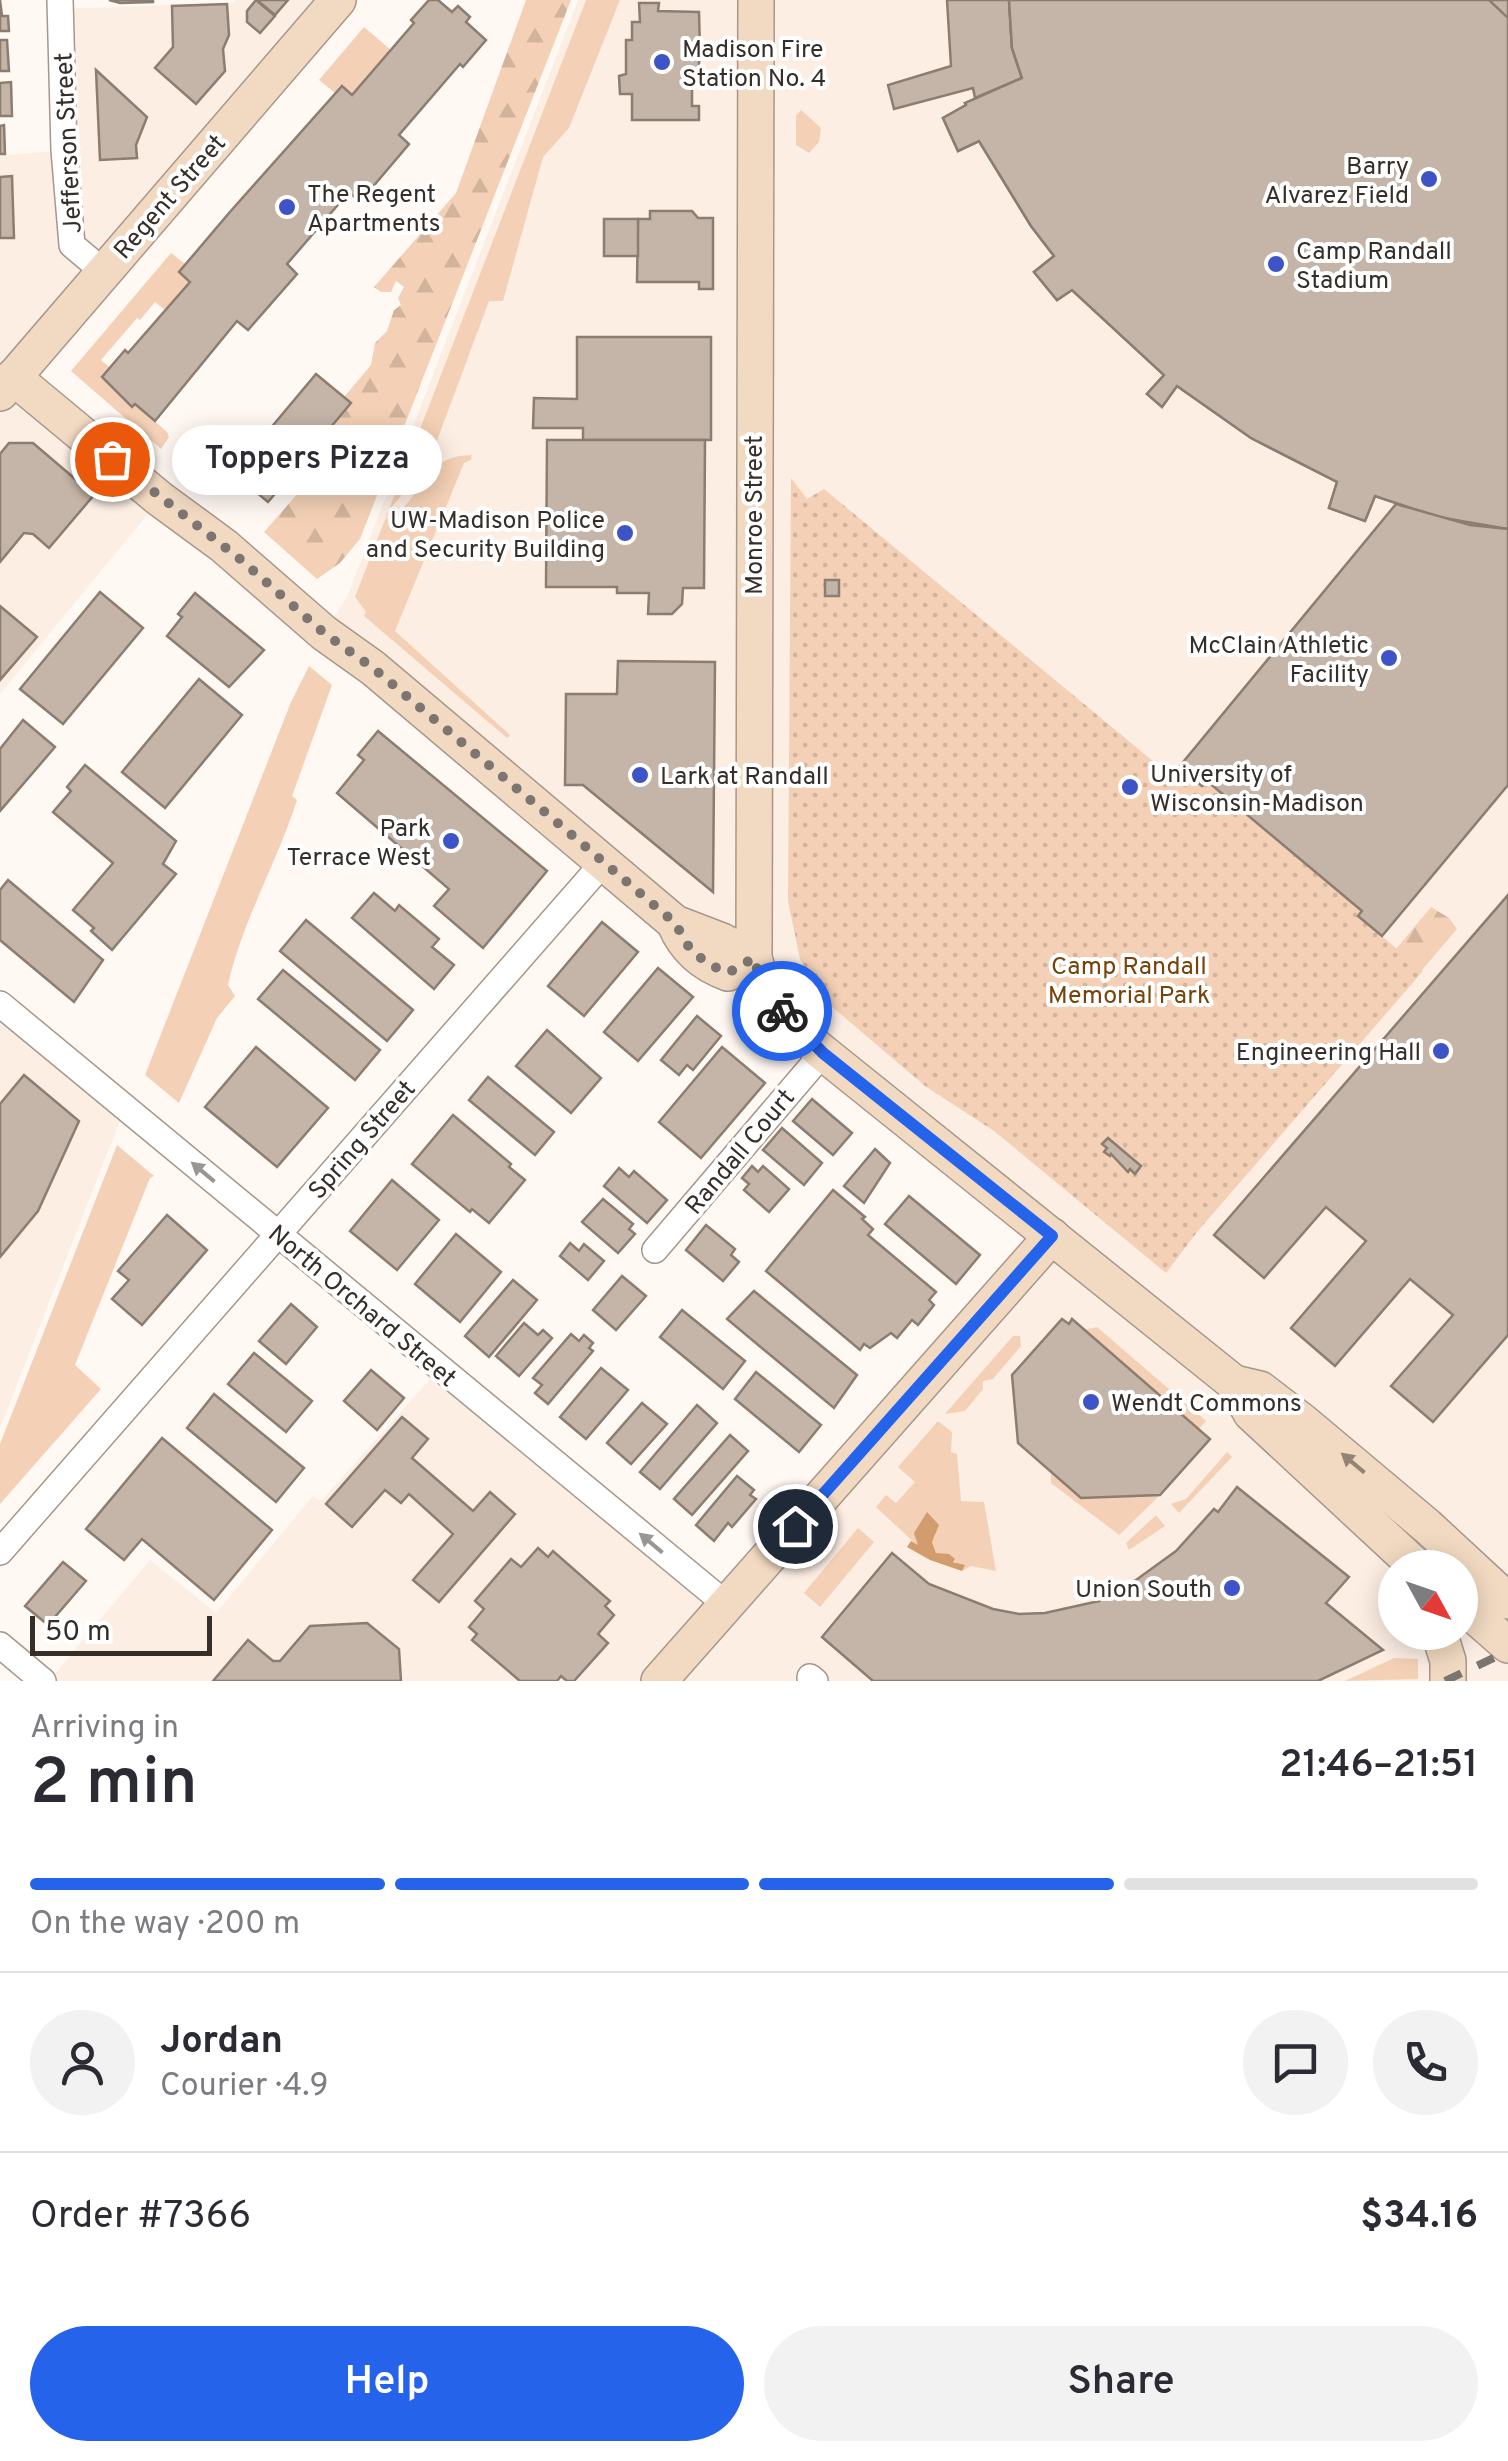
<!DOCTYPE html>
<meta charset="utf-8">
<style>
:root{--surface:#fff;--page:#f2f2f3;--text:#2b2b33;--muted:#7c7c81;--line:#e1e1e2;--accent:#2563eb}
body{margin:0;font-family:Overpass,sans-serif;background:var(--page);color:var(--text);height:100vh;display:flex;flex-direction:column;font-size:38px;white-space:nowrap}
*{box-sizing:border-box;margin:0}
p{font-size:32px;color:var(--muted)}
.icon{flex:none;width:55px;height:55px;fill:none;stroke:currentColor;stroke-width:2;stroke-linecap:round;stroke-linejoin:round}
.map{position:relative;height:1681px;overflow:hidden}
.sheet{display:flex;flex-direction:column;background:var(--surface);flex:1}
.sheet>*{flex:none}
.needle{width:65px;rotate:130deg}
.fabs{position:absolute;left:1378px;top:1550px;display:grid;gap:20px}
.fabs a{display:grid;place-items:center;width:100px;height:100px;border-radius:50%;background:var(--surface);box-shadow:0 5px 25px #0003;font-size:50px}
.scale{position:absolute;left:30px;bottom:25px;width:182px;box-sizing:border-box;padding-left:10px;border:5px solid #352e29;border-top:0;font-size:28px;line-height:35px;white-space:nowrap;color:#352e29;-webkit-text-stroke:8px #fff;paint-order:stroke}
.pin{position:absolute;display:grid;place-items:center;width:85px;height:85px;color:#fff;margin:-42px;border:5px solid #fff;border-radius:50%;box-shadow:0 2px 10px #0007}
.courier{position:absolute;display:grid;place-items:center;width:100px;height:100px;margin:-50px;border:8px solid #2563eb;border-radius:50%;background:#fff;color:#222;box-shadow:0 2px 12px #0007}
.bubble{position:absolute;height:70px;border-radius:35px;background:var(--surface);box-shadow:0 5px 25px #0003;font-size:32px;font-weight:600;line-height:70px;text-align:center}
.summary em{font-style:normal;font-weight:600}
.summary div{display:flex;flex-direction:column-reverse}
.summary{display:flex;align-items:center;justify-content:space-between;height:170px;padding:0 30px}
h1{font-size:65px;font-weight:600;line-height:75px}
.bar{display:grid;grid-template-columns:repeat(4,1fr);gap:15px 10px;align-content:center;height:120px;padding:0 30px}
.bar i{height:12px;border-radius:8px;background:var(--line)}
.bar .selected{background:var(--accent)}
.bar p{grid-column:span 4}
.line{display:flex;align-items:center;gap:25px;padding:0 30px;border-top:2px solid var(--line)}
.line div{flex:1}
.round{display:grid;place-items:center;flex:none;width:105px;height:105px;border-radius:52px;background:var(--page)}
.cta{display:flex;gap:20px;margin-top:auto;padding:20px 30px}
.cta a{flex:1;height:115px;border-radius:60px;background:var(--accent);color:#fff;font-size:40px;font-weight:600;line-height:115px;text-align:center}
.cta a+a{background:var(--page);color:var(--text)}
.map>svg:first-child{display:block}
.built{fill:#fceee3;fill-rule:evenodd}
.green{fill:#f4d1b6}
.forest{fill:url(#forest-firs)}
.park{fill:url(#park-dots)}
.water{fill:#d39c6e}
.building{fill:#c5b5a8;stroke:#8c7d71;stroke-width:2.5}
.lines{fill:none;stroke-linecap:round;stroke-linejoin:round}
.street-casing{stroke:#a7978b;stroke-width:28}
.secondary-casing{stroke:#a7978b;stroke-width:38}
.street{stroke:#fff;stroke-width:25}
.secondary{stroke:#f2dac2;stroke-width:35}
.rail{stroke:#7b746f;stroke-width:8;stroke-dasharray:18 18;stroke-linecap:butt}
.oneway{fill:#9a9694}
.oneway2{fill:#948476}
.done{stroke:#7c7570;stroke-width:10;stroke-dasharray:0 18}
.route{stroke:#2563eb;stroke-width:12}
.poi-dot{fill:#3e53c6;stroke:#fff;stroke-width:4}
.labels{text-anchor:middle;stroke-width:8;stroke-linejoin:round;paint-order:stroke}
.poi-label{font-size:25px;fill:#352e29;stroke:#fff;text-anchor:start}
.street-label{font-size:25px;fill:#352e29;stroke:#fff}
.park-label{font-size:25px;fill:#76430a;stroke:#fff}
</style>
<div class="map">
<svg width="1508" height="1681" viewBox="0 0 1508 1681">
<defs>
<pattern id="forest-firs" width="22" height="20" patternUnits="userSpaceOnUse" patternTransform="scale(2.5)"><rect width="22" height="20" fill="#f4d1b6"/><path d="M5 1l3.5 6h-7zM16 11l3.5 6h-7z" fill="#d2b49c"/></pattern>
<pattern id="park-dots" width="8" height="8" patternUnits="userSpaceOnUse" patternTransform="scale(2.5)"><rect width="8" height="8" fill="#f4d1b6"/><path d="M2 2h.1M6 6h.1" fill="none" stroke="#d2b49c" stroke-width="1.8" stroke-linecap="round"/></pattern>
</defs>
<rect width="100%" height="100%" fill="#fff8f3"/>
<g class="built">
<polygon points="235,0 338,0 13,377 160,499 0,694 0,156 64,150 60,9 234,3"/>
<path d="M578,0H1508V1681H49L150,1560L216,1613L313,1496L321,1501L440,1368L727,1605L1051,1236L722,941L324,633L347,597ZM1395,1568H1460V1632H1395Z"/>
<polygon points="0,1004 125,1108 0,1428"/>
</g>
<g class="green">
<path d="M586,0H620L569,128L543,157L503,301H489L429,462L391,508L386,519C424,504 417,456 472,455L471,460L464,463L395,631L510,735L507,738L364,616L366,612L355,597Z"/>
<polygon points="364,27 391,50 352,95 342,86 335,93 319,80"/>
<polygon points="801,110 821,128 819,142 809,153 796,145 796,116"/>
<polygon points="171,253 185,264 179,272 190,282 165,310 155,302 140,320 137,318 101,360 110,368 102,377 123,395 121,398 131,407 135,404 167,432 169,437 161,449 71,371"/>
<path d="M309,666L332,685L292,796L297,800C277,863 242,921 228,985L235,996L217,1018L179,1103L145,1075L291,702Z"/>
<polygon points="117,1145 154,1176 150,1178 75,1365 101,1389 0,1504 0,1444"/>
<polygon points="1097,1327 1206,1421 1199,1429 1084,1330"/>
<polygon points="1013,1336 1020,1336 1021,1346 993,1379 983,1381 983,1389 965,1411 945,1414"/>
<polygon points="938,1421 952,1432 951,1452 957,1454 961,1501 984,1502 996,1571 971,1566 962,1571 964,1566 936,1553 931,1542 935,1536 918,1546 876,1507 886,1495 896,1503 915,1482 898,1467"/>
<polygon points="1227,1452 1232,1457 1179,1513 1171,1504 1186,1499"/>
<polygon points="1051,1472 1081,1498 1160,1495 1119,1535 1051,1483"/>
<polygon points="1156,1515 1165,1526 1129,1550 1126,1543"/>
<polygon points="858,1528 874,1542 820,1607 804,1593"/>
<polygon points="1394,1658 1418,1659 1418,1679 1345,1681"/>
</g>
<g class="forest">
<polygon points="526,0 571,0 360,539 340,563 317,579 264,532 342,443 330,428 351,403 344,397 371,365 375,343 387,331 394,310 401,305 398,298 404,287 396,281 391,292 381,292 374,287 456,193"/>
<polygon points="1431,907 1449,918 1457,929 1370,1031 1391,955"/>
</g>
<polygon class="park" points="791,478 807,499 824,489 1171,776 1179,767 1202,785 1207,781 1362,911 1358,916 1423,971 1197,1232 1166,1273 994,1131 925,1086 830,1005 819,994 800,959 788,901"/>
<polygon class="water" points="927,1512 939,1525 932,1542 936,1553 949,1554 955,1559 953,1562 965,1565 962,1571 930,1560 907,1547 911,1541 918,1545 914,1533"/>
<g class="building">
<polygon points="0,0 2,16 8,16 9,31 0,31"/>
<polygon points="109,0 153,0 153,2 120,3"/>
<polygon points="256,0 275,16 260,33 247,22 247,11"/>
<polygon points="257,0 288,0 275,15"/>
<polygon points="429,0 438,0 452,12 458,6 470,17 466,22 486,40 463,67 460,64 399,135 409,144 360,202 349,192 287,264 297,274 248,330 237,321 155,421 135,404 132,407 102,377 125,350 128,353 190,282 179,272 229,213 342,86 352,95 414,23 411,20"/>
<polygon points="947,0 1009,0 1012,48 1022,78 975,98 973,88 894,109 888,85 951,66"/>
<polygon points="1009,0 1180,0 1159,25 1154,42 1169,54 1166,59 1183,73 1187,69 1242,143 1270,173 1360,247 1405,276 1498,321 1508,319 1508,529 1438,517 1375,496 1365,521 1329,508 1337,482 1251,438 1177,386 1162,407 1147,394 1164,375 1072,290 1057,300 1034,272 1054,256 1031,226 979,141 958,151 943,118 966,105 965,103 1022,78 1012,48"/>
<polygon points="1009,0 1508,0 1508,529 1438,517 1375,496 1365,521 1329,508 1337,482 1251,438 1177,386 1162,407 1147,394 1164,375 1072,290 1057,300 1034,272 1054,256 1031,226 979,141 958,151 943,118 966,105 965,103 1022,78 1012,48"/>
<polygon points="1489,0 1508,0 1508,18"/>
<polygon points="639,3 659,3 658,11 699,12 700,50 698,76 692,76 692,106 699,106 699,120 632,120 632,94 620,94 619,76 626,74 626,40 632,40 632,22 640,22"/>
<polygon points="227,4 229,35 223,49 225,71 196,104 155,68 173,47 172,6"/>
<polygon points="0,40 7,40 9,71 0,71"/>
<polygon points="96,70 147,117 136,145 137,158 100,160"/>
<polygon points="11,82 12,116 0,116 0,83"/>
<polygon points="4,125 5,154 0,154 0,126"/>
<polygon points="12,176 14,238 0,238 0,177"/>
<polygon points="650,211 692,211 698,218 713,218 713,289 699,289 699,282 637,282 638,219 650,219"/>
<rect x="604" y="219" width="34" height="37"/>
<polygon points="577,337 711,337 711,440 583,440 583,428 533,428 534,398 577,399"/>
<polygon points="316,374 351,403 268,502 233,473"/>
<polygon points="547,440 705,440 704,588 683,588 682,604 672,614 648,614 649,593 617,593 617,587 546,587"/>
<polygon points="9,443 33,443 94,495 49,548 33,534 24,533 0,562 0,454"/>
<polygon points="1396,504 1470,525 1508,529 1508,785 1382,936 1358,916 1362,911 1207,781 1202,786 1179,767"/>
<rect x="825" y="580" width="14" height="16"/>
<polygon points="100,592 143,628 63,724 20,689"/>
<polygon points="195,593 264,650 229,687 167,636 182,617 178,614"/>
<polygon points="0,606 37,637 0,680"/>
<polygon points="618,661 715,662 713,892 583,785 565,785 566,694 617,694"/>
<polygon points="199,679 242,715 165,808 122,772"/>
<polygon points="23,720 55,747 0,811 0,749"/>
<polygon points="378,731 547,871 483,948 434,906 449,889 337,793 364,760 358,755"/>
<polygon points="85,765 176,841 163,864 176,874 112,950 91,931 94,928 73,910 113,863 53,812 71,791 67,787"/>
<polygon points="8,880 103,960 74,1002 0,940 0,890"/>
<polygon points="374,893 395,911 399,905 439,939 432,947 454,965 434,989 352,918"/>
<polygon points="1508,895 1508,1335 1433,1422 1391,1386 1453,1315 1410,1279 1335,1366 1291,1328 1366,1241 1326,1207 1264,1278 1214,1235"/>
<polygon points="306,920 413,1010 387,1041 280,951"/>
<polygon points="602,922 638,952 584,1016 548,986"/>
<polygon points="658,968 693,997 638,1061 604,1032"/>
<polygon points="283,970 380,1050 355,1080 258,999"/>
<polygon points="697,1016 721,1036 693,1070 687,1065 679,1075 661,1060"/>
<polygon points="547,1030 601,1078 571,1113 516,1066"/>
<polygon points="256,1047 328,1108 277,1167 205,1107"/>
<polygon points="722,1047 765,1083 701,1158 659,1122"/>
<polygon points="24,1075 79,1121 38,1211 0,1257 0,1104"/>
<polygon points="488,1077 554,1132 535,1155 469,1100"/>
<polygon points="812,1099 852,1133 833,1155 793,1121"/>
<polygon points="453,1115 511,1164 509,1167 525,1180 489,1223 472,1209 470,1212 412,1164"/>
<polygon points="782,1128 822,1163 804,1185 763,1150"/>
<polygon points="1108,1138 1141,1166 1135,1174 1130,1169 1128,1172 1111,1154 1110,1156 1104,1152 1107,1148 1102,1144"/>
<polygon points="875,1149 890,1163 864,1203 844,1186"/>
<polygon points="752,1166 758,1172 763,1166 789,1189 769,1212 744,1190 749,1184 742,1178"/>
<polygon points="619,1168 629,1177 634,1171 667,1200 647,1223 604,1186"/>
<polygon points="392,1180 439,1220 397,1270 350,1231"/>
<polygon points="833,1190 865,1217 862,1219 873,1229 868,1235 936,1292 929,1300 934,1305 918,1325 912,1320 897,1338 891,1333 870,1348 864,1344 860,1350 766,1271"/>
<polygon points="909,1196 980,1255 956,1284 885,1224"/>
<polygon points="603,1199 633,1224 629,1229 635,1234 618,1253 582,1222"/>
<polygon points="167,1215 207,1250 142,1325 112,1299 129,1280 118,1271"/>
<polygon points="706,1225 735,1249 731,1255 739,1262 723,1281 686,1250"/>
<polygon points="456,1234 501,1272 460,1322 415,1284"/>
<polygon points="570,1243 579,1251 584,1244 604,1261 588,1280 560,1256"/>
<polygon points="622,1276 646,1296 616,1330 593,1310"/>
<polygon points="513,1280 537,1300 489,1357 465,1336"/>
<polygon points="754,1291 857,1375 834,1408 727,1319"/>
<polygon points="291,1304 317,1327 286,1364 259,1341"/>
<polygon points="682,1310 745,1361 723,1389 660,1337"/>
<polygon points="1062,1319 1069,1324 1072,1319 1210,1439 1160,1495 1081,1498 1018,1443 1012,1375"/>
<polygon points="524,1323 538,1335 543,1330 552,1338 519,1376 496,1356"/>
<polygon points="571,1334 579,1341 584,1335 593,1343 589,1348 593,1351 548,1404 535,1393 542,1385 533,1378"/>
<polygon points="254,1353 312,1401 286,1432 228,1384"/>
<polygon points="601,1368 628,1390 586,1439 560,1417"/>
<polygon points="371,1370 404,1398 377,1430 344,1401"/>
<polygon points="756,1372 821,1425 799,1452 735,1399"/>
<polygon points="214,1394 304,1468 276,1502 187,1428"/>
<polygon points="642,1403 667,1424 631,1464 607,1443"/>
<polygon points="697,1405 717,1423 660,1489 640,1472"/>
<polygon points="402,1417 428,1439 412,1458 473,1511 490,1492 515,1514 439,1602 413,1580 453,1534 409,1494 401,1503 385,1490 352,1527 326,1504"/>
<polygon points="730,1435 748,1451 692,1515 674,1499"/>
<polygon points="162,1438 272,1530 214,1600 142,1539 124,1560 86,1529"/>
<polygon points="737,1476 754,1490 750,1495 756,1499 732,1527 728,1523 714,1541 696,1525"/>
<polygon points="1237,1487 1349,1577 1326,1603 1383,1650 1318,1681 873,1681 822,1637 892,1553 929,1584 993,1609 1019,1614 1045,1613 1099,1601 1136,1580 1176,1551 1214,1509 1218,1512"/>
<polygon points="538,1548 548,1557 553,1551 610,1601 605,1606 614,1615 598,1634 608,1643 574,1681 567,1681 561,1676 557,1681 520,1681 472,1640 477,1634 469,1627 484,1609 475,1601 511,1559 521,1567"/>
<polygon points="63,1562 86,1581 48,1625 25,1606"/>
<polygon points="367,1623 399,1649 401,1681 213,1681 248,1640 273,1661 280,1661 310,1626"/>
</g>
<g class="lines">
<g class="street-casing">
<g id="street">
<polyline points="60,0 64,150 72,245 104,272"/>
<polyline points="0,1004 727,1605"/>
<polyline points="655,1250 823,1053"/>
<polyline points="0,1552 604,862"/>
<polyline points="0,1645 43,1681"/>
<polyline points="810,1677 815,1681"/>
</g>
</g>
<g class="secondary-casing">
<g id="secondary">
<path d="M756,0L754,958C763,994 790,1023 817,1048L1234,1383L1251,1413L1418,1568"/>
<polyline points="13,377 160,499 224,546 324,633 373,668 675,923 722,941 754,958"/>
<polyline points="0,393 338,0"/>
<path d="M675,924C685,948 703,964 728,973L754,958"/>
<polyline points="1234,1383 1260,1389 1303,1422 1427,1526 1508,1601"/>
<polyline points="1460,1603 1508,1645"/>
<polyline points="1439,1632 1448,1661 1448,1681"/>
<polyline points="659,1681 1052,1236"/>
</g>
</g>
<use href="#street" class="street"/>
<use href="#secondary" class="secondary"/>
<polyline class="rail" points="1445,1681 1508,1651"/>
</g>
<defs><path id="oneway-solid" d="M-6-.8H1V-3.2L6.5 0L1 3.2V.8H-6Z" transform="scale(2.5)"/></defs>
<g class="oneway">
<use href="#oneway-solid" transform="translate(203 1172) rotate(-140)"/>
<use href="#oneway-solid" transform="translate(651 1543) rotate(-140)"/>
</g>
<use class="oneway2" href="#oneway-solid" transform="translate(1353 1463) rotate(-140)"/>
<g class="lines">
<polyline class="done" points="112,459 240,559 324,633 373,668 546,813 675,923 690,949 708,964 728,973 754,958 759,976 782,1011"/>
<polyline class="route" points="782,1011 823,1053 1052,1236 795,1526"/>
</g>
<g class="poi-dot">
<circle cx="662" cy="62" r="10"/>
<circle cx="1429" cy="179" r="10"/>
<circle cx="287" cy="207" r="10"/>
<circle cx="1276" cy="264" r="10"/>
<circle cx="625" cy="533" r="10"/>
<circle cx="1389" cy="658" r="10"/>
<circle cx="640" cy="775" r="10"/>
<circle cx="1130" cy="787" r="10"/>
<circle cx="451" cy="841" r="10"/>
<circle cx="1441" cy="1051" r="10"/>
<circle cx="1091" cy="1402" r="10"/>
<circle cx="1232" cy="1588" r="10"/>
</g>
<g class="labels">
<g class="poi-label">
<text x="682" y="57">Madison Fire<tspan x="682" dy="29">Station No. 4</tspan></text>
<text x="1409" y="174" text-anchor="end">Barry<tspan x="1409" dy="29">Alvarez Field</tspan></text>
<text x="307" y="202">The Regent<tspan x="307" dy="29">Apartments</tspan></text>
<text x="1296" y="259">Camp Randall<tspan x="1296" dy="29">Stadium</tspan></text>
<text x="605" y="528" text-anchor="end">UW-Madison Police<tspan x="605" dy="29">and Security Building</tspan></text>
<text x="1369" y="653" text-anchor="end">McClain Athletic<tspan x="1369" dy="29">Facility</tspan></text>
<text x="1150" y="782">University of<tspan x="1150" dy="29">Wisconsin-Madison</tspan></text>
<text x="660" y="784">Lark at Randall</text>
<text x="431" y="836" text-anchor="end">Park<tspan x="431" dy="29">Terrace West</tspan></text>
<text x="1421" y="1060" text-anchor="end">Engineering Hall</text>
<text x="1111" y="1411">Wendt Commons</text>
<text x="1212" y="1597" text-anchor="end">Union South</text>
</g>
<g class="street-label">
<text transform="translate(67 143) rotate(-93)" y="9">Jefferson Street</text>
<text transform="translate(169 196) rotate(-49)" y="9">Regent Street</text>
<text transform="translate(753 515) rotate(-90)" y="9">Monroe Street</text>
<text transform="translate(361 1139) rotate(-49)" y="9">Spring Street</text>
<text transform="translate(739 1151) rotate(-50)" y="9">Randall Court</text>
<text transform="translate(363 1305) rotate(40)" y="9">North Orchard Street</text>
</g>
<g class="park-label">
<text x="1129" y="974">Camp Randall<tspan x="1129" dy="29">Memorial Park</tspan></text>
</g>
</g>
</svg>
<div class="fabs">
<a><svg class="needle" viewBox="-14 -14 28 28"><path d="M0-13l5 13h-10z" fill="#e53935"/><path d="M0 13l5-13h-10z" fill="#7c7c81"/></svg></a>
</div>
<div class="scale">50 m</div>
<div class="pin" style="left:112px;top:459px;background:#ea580c"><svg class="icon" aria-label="bag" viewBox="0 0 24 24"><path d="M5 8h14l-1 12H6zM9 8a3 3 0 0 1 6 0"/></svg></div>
<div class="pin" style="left:795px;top:1526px;background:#1f2937"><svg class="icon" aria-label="home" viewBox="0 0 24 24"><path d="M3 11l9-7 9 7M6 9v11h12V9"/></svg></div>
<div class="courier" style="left:782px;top:1011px"><svg class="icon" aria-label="bike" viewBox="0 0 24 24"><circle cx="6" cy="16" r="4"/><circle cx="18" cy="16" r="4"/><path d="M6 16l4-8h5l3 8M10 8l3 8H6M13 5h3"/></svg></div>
<div class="bubble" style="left:172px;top:425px;width:270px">Toppers Pizza</div>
</div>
<section class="sheet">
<div class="summary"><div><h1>2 min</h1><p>Arriving in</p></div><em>21:46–21:51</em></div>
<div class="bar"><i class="selected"></i><i class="selected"></i><i class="selected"></i><i></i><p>On the way · 200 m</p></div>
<div class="line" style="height:180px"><a class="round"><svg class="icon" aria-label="person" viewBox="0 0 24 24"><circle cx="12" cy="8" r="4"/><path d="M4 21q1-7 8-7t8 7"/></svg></a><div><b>Jordan</b><p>Courier · 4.9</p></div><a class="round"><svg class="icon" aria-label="chat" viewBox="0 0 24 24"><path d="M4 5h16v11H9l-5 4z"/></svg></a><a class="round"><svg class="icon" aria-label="phone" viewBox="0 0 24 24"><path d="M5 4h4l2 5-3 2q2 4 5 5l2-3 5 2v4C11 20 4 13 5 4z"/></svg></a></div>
<div class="line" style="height:130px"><div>Order #7366</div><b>$34.16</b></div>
<div class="cta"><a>Help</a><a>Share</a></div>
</section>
